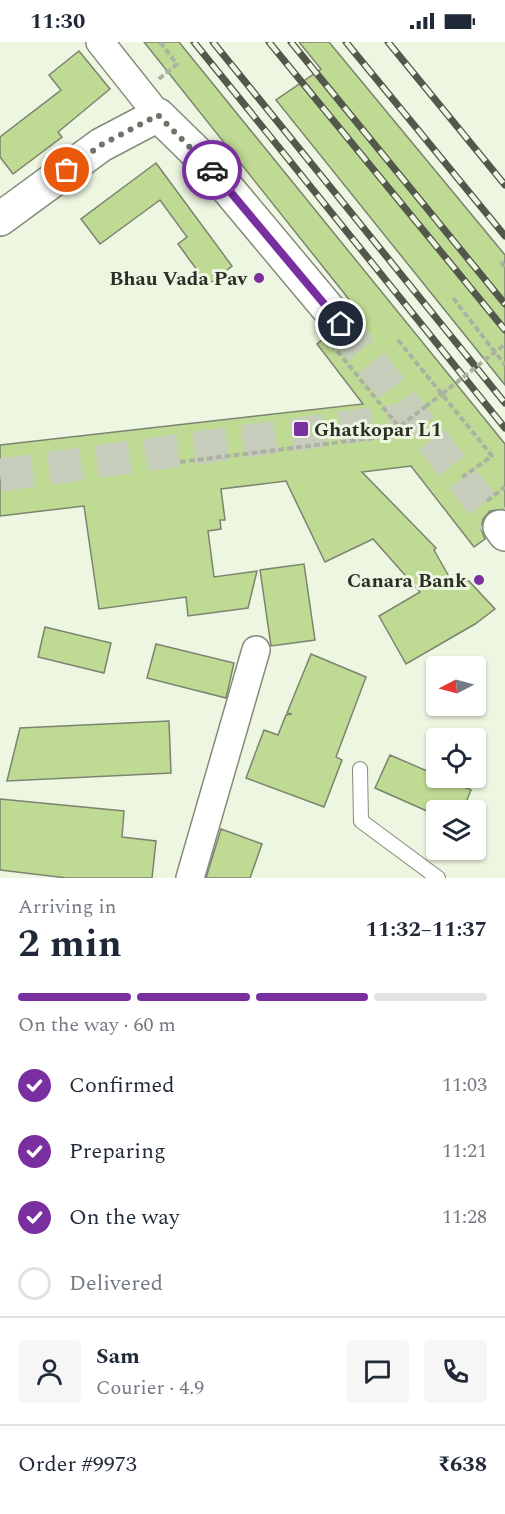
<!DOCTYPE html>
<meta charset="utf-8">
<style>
:root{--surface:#fff;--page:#f6f6f7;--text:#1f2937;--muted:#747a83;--line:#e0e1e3;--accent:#7a2fa1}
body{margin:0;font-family:Spectral,serif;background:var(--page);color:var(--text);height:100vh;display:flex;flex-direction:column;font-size:22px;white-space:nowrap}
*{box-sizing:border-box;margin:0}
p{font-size:20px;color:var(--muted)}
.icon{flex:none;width:33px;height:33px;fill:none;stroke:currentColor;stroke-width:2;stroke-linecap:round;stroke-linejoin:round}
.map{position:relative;height:836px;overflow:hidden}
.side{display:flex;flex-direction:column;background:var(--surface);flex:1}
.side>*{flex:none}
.needle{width:39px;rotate:264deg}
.tools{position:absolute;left:426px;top:614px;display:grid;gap:12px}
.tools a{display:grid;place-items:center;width:60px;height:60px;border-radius:6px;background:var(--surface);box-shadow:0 2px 4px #0004;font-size:30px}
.pin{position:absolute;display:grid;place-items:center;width:51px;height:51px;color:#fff;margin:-26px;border:3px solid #fff;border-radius:50%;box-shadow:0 2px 6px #0007}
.courier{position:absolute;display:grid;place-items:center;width:60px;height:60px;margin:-30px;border:4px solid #7a2fa1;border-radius:50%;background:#fff;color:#222;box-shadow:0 2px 8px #0007}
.head em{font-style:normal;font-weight:700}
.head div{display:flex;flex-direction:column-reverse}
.head{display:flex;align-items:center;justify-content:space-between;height:102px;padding:0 18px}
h1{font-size:39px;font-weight:700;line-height:45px}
.bar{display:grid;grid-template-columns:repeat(4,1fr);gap:9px 6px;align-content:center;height:72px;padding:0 18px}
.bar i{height:8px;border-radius:4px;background:var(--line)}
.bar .active{background:var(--accent)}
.bar p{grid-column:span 4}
.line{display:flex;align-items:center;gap:15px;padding:0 18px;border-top:2px solid var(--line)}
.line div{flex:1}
.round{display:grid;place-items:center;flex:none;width:63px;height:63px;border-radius:6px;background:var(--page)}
ol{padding:0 18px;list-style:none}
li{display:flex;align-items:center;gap:18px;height:66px}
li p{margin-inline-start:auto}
li .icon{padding:6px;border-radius:50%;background:var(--accent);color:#fff;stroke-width:4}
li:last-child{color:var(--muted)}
li i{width:33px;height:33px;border:3px solid var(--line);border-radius:50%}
.status{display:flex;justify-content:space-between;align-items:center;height:42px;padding:0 30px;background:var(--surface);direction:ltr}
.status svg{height:16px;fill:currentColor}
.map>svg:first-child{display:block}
.building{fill:#beda93;stroke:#7c8471;stroke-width:1.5}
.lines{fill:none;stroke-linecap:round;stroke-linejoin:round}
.secondary-tunnel{stroke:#c6cebb;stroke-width:33;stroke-dasharray:33 16;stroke-linecap:butt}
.lane-casing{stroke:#848c79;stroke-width:16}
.street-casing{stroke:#848c79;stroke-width:30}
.secondary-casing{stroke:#848c79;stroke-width:36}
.path{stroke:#abb2a1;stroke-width:4;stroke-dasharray:6 3;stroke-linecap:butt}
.lane{stroke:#fff;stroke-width:14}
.street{stroke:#fff;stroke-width:27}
.secondary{stroke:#fff;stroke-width:33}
.rail-casing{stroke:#53574c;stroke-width:7}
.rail{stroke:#edf6e0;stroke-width:4.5;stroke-dasharray:14;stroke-linecap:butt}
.path-bridge{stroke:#abb2a1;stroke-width:4;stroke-dasharray:6 3;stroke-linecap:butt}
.done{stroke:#6f7467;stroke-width:6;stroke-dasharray:0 10.8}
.route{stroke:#7a2fa1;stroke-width:8}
.poi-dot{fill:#7a2fa1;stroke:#edf6e0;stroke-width:2}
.labels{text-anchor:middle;stroke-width:6;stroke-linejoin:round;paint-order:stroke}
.poi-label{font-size:20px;font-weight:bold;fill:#2b2e26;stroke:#edf6e0;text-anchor:end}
</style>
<div class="status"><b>11:30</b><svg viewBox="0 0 49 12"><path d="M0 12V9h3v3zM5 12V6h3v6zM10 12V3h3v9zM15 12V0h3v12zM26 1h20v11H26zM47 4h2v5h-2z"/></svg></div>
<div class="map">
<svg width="505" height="836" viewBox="0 0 505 836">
<rect width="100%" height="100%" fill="#edf6e0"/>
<g class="building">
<polygon points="144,0 179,0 505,402 505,467 490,469 483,477 481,487 485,497 474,505 411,424 362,430 436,506 434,508 456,547 468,538 495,567 475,582 406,622 379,574 420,550 373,497 325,520 286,439 221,447 225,478 220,478 221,487 208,489 214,535 257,529 248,566 188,574 186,555 99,567 84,464 0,474 0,403 363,362 317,302 327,294 335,300 345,300 353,297 359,288 356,271 359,270"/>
<polygon points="299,0 329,0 505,213 505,343 276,58 321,27"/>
<polygon points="79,9 110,47 58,90 62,95 13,132 0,115 0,95 61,48 49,33"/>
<polygon points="156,121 232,224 208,243 178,202 187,195 160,158 100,202 81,177"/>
<polygon points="304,522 315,598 271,604 260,528"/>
<polygon points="45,585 111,601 104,631 38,615"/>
<polygon points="156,602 234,621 226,656 147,636"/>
<polygon points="311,612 366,635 336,715 342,718 324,765 246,736 264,688 278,693 286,673 292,672 287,671"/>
<polygon points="169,679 171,731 7,739 20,686"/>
<polygon points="390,713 471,748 463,768 436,768 436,773 375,746"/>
<polygon points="0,757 124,769 122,795 156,799 152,836 67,836 0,828"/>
<polygon points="221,787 262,802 250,836 206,836"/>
</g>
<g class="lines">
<g class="secondary-tunnel">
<polyline points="341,282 500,485"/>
<polyline points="0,433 415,376"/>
</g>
<g class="lane-casing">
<polyline id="lane" points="360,727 361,779 438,836"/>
</g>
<g class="street-casing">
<g id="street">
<polyline points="100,0 158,73"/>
<polyline points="190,836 256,608"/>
</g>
</g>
<g class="secondary-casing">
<g id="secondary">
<polyline points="0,177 101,103 158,73 203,117 341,282"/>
<polyline points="500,485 505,492"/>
</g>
</g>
<g class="path">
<polyline points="159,37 177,22 160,0"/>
<polyline points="501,220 505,225"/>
<polyline points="453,256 505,323"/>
<polyline points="398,298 492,414 461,436"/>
<polyline points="425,365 442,352"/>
<polyline points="487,459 505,445"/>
</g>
<use href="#lane" class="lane"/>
<use href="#street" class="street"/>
<use href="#secondary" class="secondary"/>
<g class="rail-casing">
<g id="rail">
<polyline points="194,0 505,386"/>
<polyline points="213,0 505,361"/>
<polyline points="269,0 505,288"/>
<polyline points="291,0 505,262"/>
<polyline points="346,0 505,194"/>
<polyline points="388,0 505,143"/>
</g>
</g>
<use href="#rail" class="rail"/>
<g class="path-bridge">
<polyline points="326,295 399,385"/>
<polyline points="442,352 505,302"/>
<polyline points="180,420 381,395 399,385 425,365"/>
</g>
</g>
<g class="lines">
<polyline class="done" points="67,128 101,103 158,73 212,128"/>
<polyline class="route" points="212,128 341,282"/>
</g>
<g class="poi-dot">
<circle cx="259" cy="236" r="6"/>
<rect x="293" y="379" width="16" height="16" rx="3"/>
<circle cx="479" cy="538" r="6"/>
</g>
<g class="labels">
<g class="poi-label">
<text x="247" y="243">Bhau Vada Pav</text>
<text x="314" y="394" text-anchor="start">Ghatkopar L1</text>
<text x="467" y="545">Canara Bank</text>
</g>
</g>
</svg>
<div class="tools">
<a><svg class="needle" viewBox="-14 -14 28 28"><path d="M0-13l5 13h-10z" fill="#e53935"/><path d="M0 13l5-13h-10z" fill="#747a83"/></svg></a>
<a><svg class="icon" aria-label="locate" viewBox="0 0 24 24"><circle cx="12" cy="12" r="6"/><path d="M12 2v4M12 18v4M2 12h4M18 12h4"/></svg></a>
<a><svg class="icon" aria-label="layers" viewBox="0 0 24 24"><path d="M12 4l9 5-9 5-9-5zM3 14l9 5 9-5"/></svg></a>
</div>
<div class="pin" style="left:67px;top:128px;background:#ea580c"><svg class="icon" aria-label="bag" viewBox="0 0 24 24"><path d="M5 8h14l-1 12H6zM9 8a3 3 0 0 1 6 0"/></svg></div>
<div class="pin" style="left:341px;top:282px;background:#1f2937"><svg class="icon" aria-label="home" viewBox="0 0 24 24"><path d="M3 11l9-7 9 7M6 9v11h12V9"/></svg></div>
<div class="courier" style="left:212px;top:128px"><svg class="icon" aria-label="car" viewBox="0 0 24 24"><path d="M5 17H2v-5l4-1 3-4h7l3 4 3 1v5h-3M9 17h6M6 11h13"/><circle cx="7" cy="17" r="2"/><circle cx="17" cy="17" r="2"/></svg></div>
</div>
<section class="side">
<div class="head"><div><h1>2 min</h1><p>Arriving in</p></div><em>11:32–11:37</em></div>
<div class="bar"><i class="active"></i><i class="active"></i><i class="active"></i><i></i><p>On the way · 60 m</p></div>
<ol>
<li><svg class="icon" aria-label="check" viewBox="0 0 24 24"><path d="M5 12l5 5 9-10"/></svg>Confirmed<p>11:03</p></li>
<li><svg class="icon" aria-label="check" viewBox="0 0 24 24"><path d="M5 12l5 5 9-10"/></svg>Preparing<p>11:21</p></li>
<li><svg class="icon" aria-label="check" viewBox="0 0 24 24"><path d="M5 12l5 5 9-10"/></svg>On the way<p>11:28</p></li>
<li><i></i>Delivered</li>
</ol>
<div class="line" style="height:108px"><a class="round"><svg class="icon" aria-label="person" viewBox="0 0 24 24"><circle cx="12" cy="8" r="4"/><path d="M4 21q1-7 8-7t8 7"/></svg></a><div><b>Sam</b><p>Courier · 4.9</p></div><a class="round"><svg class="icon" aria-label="chat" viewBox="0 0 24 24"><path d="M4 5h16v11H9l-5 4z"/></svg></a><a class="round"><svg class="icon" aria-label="phone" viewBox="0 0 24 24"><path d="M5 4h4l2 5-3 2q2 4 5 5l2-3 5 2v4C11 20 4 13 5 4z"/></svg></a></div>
<div class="line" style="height:78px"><div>Order #9973</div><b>₹638</b></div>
</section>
